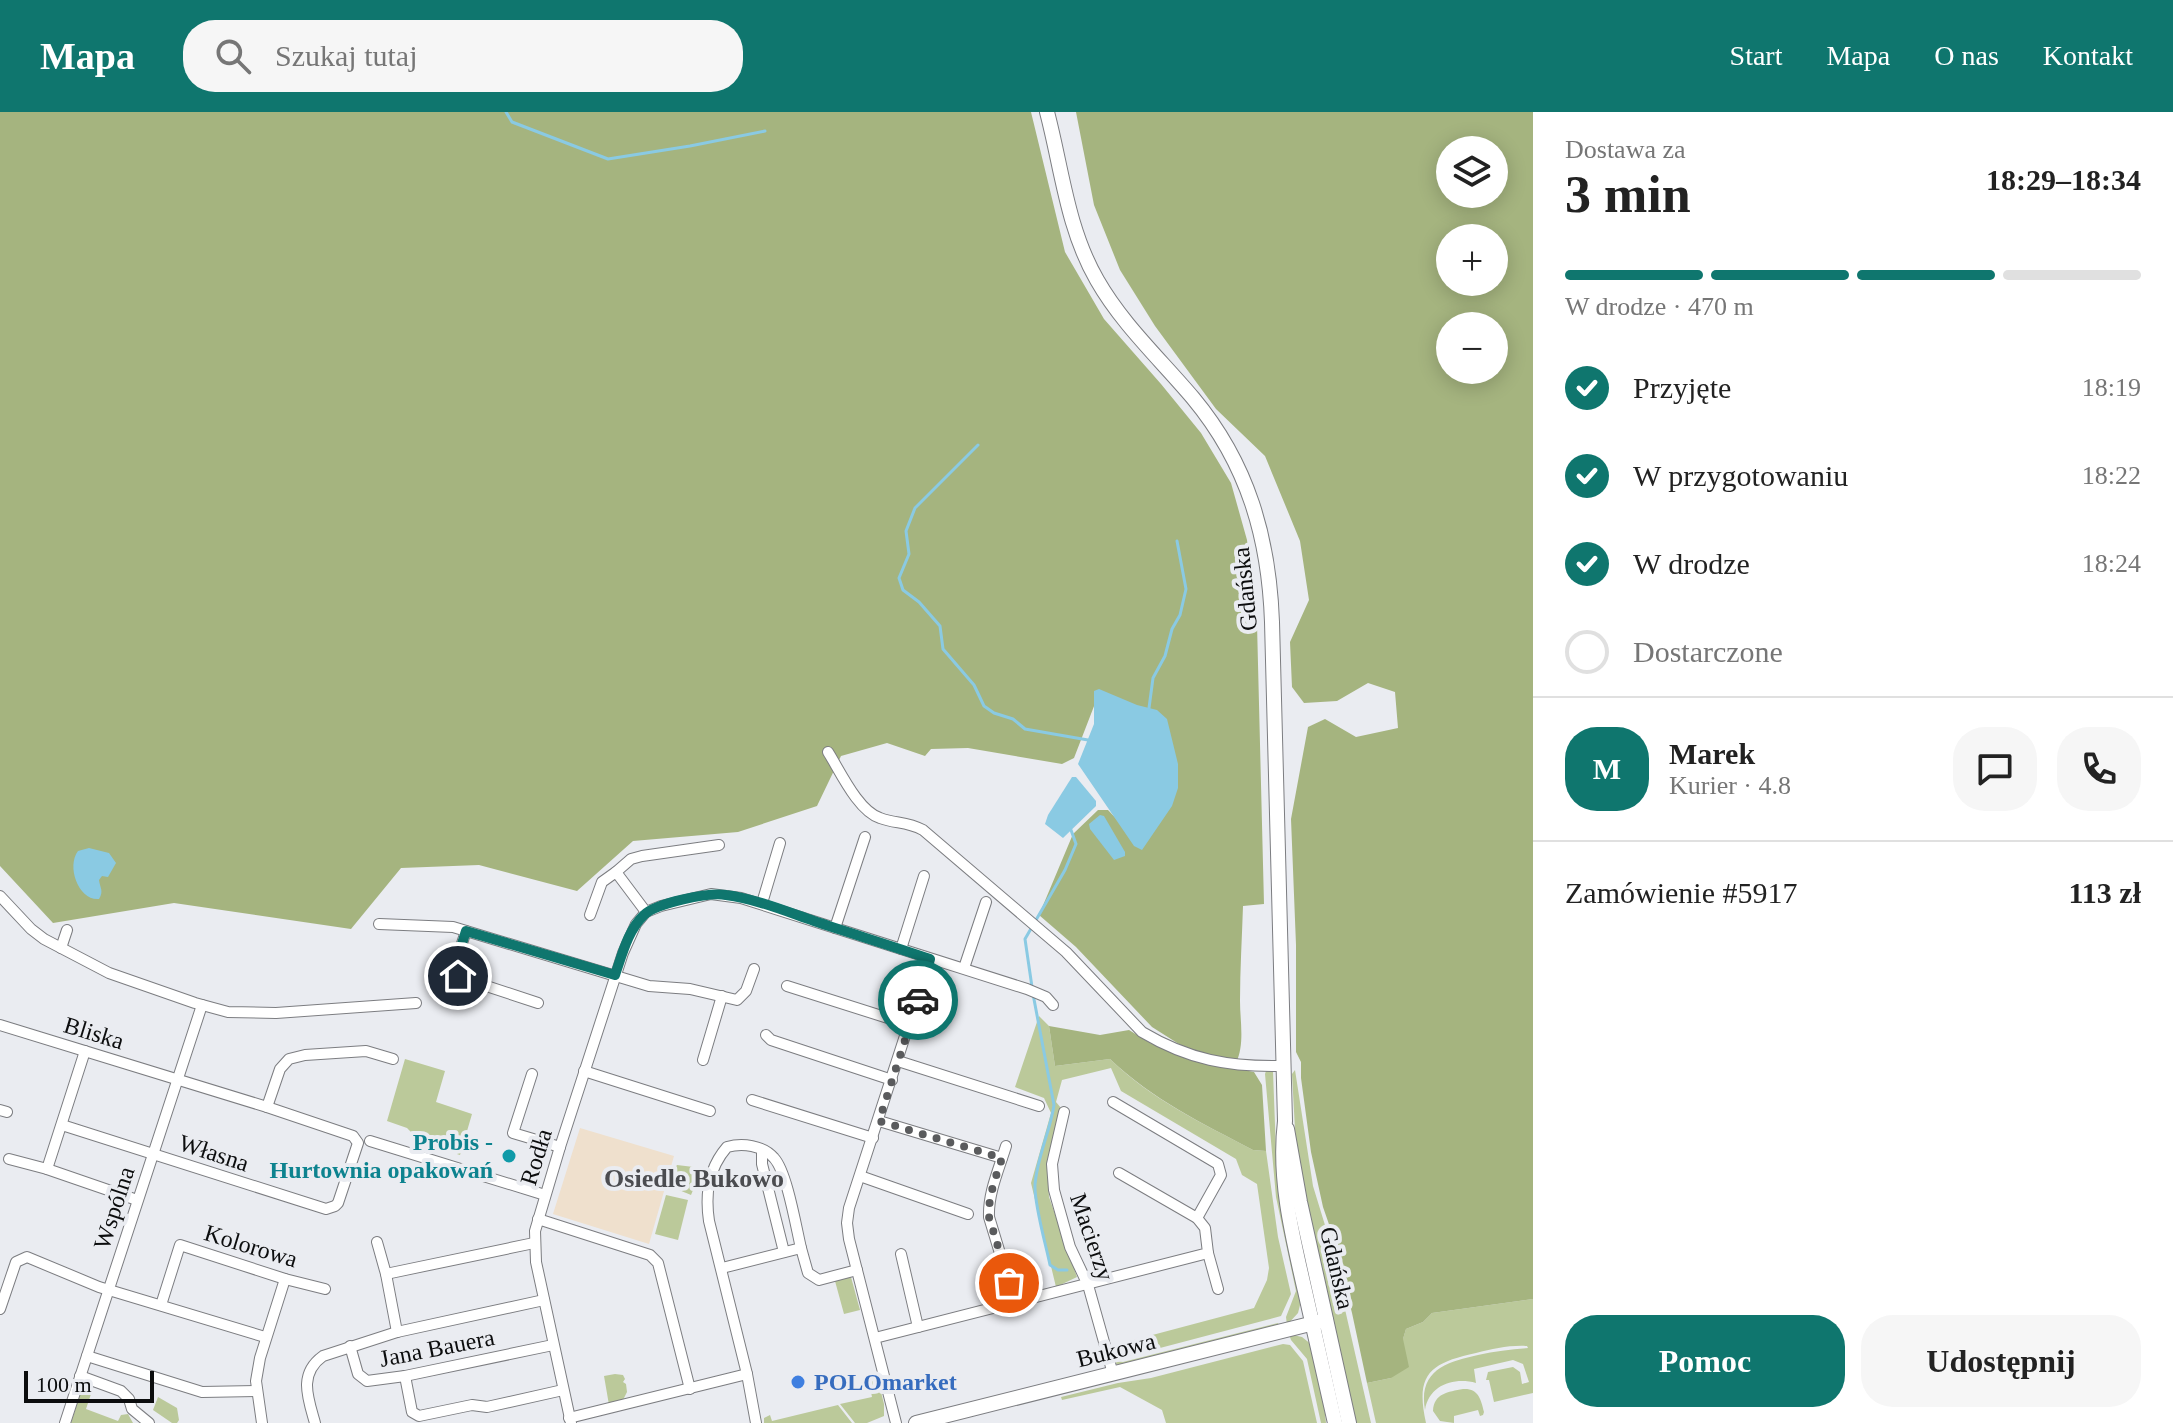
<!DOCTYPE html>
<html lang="pl">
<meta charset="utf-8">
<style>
:root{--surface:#fff;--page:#f6f6f6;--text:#222;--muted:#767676;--line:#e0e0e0;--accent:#0f766e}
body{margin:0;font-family:"Times New Roman",serif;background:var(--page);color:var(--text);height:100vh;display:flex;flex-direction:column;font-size:30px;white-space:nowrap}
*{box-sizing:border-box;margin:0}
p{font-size:26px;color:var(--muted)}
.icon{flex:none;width:44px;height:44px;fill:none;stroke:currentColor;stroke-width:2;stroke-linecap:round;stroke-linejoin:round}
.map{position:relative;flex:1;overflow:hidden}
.side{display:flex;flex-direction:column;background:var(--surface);width:640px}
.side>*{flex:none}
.buttons{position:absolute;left:1436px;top:24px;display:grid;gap:16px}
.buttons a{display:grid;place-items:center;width:72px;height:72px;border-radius:50%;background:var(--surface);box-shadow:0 4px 20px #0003;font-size:40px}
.scale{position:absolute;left:24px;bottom:20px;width:130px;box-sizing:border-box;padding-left:8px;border:4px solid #0c0d0e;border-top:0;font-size:22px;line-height:28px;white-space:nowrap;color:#0c0d0e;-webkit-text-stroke:6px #eaecf1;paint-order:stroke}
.pin{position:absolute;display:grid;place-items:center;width:68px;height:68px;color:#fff;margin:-34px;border:4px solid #fff;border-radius:50%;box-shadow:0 2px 8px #0007}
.courier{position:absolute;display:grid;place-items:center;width:80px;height:80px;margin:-40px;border:6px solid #0f766e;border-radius:50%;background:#fff;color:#222;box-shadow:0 2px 10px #0007}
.overview em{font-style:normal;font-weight:600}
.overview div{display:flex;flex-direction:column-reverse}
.overview{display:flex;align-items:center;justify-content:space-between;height:136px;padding:0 32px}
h1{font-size:52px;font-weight:600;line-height:60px}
.bar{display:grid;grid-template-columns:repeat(4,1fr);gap:12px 8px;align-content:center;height:96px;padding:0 32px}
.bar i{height:10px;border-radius:6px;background:var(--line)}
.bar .current{background:var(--accent)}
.bar p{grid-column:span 4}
.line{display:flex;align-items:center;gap:20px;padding:0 32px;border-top:2px solid var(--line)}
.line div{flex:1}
.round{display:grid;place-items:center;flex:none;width:84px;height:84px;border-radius:32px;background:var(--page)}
ol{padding:0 32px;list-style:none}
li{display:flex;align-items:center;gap:24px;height:88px}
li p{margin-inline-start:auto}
li .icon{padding:8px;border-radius:50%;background:var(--accent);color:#fff;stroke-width:4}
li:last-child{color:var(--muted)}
li i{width:44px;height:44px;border:4px solid var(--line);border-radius:50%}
.primary-button{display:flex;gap:16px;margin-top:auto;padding:16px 32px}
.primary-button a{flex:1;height:92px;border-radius:32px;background:var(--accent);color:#fff;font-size:32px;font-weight:600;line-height:92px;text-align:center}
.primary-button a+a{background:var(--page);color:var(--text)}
header{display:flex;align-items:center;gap:48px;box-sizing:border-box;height:112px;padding:0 40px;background:var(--accent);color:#fff}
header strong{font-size:38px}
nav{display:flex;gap:44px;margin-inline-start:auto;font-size:28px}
.search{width:560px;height:72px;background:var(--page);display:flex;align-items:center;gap:20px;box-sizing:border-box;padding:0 28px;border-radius:32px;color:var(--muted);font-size:30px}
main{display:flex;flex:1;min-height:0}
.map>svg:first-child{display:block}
.education{fill:#efe0cd}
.green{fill:#bbc99a}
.forest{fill:#a5b47f;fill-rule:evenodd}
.water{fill:#8acae3}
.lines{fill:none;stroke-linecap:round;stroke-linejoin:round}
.stream{stroke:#8acae3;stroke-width:3}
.street-casing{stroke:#7c7d81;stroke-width:12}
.secondary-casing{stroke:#7c7d81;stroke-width:16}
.street{stroke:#fff;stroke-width:10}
.secondary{stroke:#fff;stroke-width:14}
.done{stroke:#5a5b5d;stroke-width:8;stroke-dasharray:0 14.4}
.route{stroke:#0f766e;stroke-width:10}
.culture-dot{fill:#0f9aa8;stroke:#eaecf1;stroke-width:3}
.shop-dot{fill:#3f7fe0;stroke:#eaecf1;stroke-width:3}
.labels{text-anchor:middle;stroke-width:8;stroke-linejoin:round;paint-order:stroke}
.street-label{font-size:24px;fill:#0c0d0e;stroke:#eaecf1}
.culture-label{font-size:24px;font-weight:bold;fill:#0d838f;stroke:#eaecf1;text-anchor:end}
.shop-label{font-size:24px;font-weight:bold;fill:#366cbe;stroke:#eaecf1;text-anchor:start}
.neighbourhood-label{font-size:26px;font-weight:bold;fill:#4b4c50;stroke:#eaecf1}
</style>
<header>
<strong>Mapa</strong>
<div class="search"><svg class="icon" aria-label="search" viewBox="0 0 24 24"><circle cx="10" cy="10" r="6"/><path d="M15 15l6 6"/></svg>Szukaj tutaj</div>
<nav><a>Start</a><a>Mapa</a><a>O nas</a><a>Kontakt</a></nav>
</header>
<main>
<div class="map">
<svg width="1533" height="1311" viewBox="0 0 1533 1311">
<rect width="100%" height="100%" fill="#eaecf1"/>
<polygon class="education" points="580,1016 674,1044 649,1132 553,1102"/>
<g class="green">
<path d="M1039,904L1049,914L1055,954L1110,947C1152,988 1202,1011 1253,1038L1266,1039L1278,1125L1291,1182L1281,1204L1122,1246L1114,1243L1111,1234L1254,1196L1267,1168L1269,1156L1257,1072L1242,1063L1236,1047L1121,979L1111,956L1062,968L1056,990L1061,996L1047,1049L1049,1085L1077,1165L1056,1175L1031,1071L1051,1001L1044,986L1015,975Z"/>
<polygon points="405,947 445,959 436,990 472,1002 460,1043 422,1031 407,1016 387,1009"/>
<polygon points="1271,958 1273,960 1276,1039 1281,1084 1301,1189 1298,1201 1287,1213 1286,1205 1296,1179 1276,1085 1265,962 1266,959"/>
<polygon points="1295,958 1313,1074 1328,1123 1371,1311 1354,1311 1330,1208 1296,1036 1292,962"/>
<path d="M677,1053L702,1056L691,1083C672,1075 663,1073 677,1053Z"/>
<polygon points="666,1083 688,1088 678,1128 655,1122"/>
<polygon points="851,1165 860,1198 844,1202 835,1169"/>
<path d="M1533,1187V1281L1494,1290L1489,1268H1486L1488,1260L1513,1255L1520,1260L1522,1272L1529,1270L1523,1252L1513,1248L1474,1257L1476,1271C1454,1265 1429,1273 1425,1298C1418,1258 1447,1250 1478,1243C1495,1239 1512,1237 1528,1236L1527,1234C1509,1233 1493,1237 1476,1241C1430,1251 1415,1262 1426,1311H1376L1367,1271L1391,1266L1406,1217L1423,1210L1432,1201Z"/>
<polygon points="1278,1211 1280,1215 1119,1254 1113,1249 1123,1250"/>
<polygon points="1289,1222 1302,1225 1312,1233 1323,1282 1326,1311 1321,1311 1307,1247 1291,1228"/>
<polygon points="1283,1232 1290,1233 1303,1249 1317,1311 1166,1311 1162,1298 1120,1275 1062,1288 1061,1285 1118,1271 1151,1266"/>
<polygon points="615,1262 623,1263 625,1267 623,1270 626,1272 627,1280 623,1288 609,1293 604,1264"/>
<polygon points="878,1268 884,1292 884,1304 867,1311 855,1311 840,1292 872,1285 869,1270"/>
<polygon points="83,1273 93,1276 86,1297 118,1309 121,1303 128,1302 133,1311 71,1311"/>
<path d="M1463,1277C1478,1276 1481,1287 1484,1300L1483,1303L1480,1304L1478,1298L1454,1304V1311L1440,1309L1433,1299C1434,1281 1448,1280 1463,1277Z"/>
<polygon points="158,1285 177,1296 179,1308 177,1311 172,1311 153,1298"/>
<polygon points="838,1293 852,1311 764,1311 764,1306 770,1303 772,1309"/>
</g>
<g class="forest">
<path d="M0,0H1031L1065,140L1104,207L1161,272L1201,321L1231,371L1247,428L1257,512L1264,792L1243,794C1242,826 1240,857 1240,889C1240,909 1245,932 1236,951L1193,941L1152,915L1076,835L1039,803L1073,722L1098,698H1108L1140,732L1096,589L1074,646L1062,652L968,636L931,637L925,644L887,631L841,644L817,694L738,720L633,729L577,779L479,753L401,756L351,817L174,791L53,811L0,754Z"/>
<path d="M1076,0H1533V1187L1432,1201L1423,1210L1406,1217L1403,1227L1409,1255L1391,1266L1367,1271L1352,1201L1332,1121L1323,1095L1311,1040L1301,966V950L1296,940V833L1291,707L1308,615L1325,607L1356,625L1398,616L1395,580L1368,571L1337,589L1304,591L1292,575L1290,530L1309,488L1300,429L1265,344L1216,297L1155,214L1120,158L1094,93ZM1494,38V82H1450V38ZM1494,126V170H1450V126ZM1494,214V258H1450V214Z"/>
<path d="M1049,914L1100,923L1129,918L1150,931L1181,944L1208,951L1254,960L1262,973L1266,1039L1253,1038C1202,1011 1153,988 1110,947L1055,954Z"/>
</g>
<g class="water">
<polygon points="1099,577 1137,593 1157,598 1167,607 1178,652 1178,676 1172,694 1142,738 1134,734 1078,652 1094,612 1094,579"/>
<polygon points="1072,665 1076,665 1096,689 1096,694 1063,726 1045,712 1048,703"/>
<polygon points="1100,703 1104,704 1125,740 1125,744 1114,748 1090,717 1089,712"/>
<path d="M89,736L109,741L116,751L108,765L102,764L99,768C100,776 104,779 99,787C79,789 66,755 78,739Z"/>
</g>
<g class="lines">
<g class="stream">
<polyline points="506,0 512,10 608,47 690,34 765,19"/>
<polyline points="978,333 915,396 906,419 909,442 899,466 903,478 919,490 940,514 943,537 974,573 984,594 994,601 1013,607 1025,617 1088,628"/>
<polyline points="1149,596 1153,566 1165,544 1172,517 1180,503 1186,477 1177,429"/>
<polyline points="1032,875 1025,827 1065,758 1076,732 1071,718"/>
<path d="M1033,882L1054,993C1050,1020 1037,1045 1035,1073C1034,1092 1046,1133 1050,1153L1058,1158H1067"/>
</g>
<g class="street-casing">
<g id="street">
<path d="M828,640C840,659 858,699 880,706C896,712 906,709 923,718L1066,840L1142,920C1189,948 1229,955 1283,954"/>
<polyline points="616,760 631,747 642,744 719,733"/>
<polyline points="0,784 31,817 44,827 109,861 195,891 228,900 276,901 416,891"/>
<polyline points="762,791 780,731"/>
<polyline points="590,803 602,770 616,760 646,800"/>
<polyline points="379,812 453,815 649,874 690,877 737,888 746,879 754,857"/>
<polyline points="835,816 865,725"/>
<polyline points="466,819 455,853 455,861 462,866 538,891"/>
<polyline points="61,836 67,818"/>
<polyline points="901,837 924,764"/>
<polyline points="964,856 986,790"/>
<polyline points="787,874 910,913"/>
<polyline points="0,913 267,995 353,1024 358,1031 338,1091 335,1094 326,1097 62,1013"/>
<polyline points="766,923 771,928 892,968"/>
<polyline points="703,948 722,884"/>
<polyline points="898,949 1039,994"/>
<polyline points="584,959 710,999"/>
<polyline points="532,962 513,1021 560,1035"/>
<polyline points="752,988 873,1026"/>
<polyline points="1113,990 1218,1052 1221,1063 1197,1106"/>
<polyline points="267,995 280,957 289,947 305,943 366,939 393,947"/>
<polyline points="0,998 7,1000"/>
<polyline points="1064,1000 1052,1052 1054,1078 1070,1135 1088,1173 1113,1262"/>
<polyline points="879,1009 1002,1046"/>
<polyline points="370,1029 545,1083"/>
<path d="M1006,1034C999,1057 988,1081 989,1105L1015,1191"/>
<polyline points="762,1038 762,1052 784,1140"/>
<polyline points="9,1047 47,1057 137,1088"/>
<polyline points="47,1057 85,939"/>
<polyline points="860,1064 968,1102"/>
<polyline points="538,1107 650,1143 658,1151 690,1277"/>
<polyline points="377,1130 386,1162 397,1220"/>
<polyline points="1208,1141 1218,1177"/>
<polyline points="901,1142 918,1215"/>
<polyline points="722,1156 801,1136 808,1161 819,1168 857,1158"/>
<polyline points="386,1162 534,1131"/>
<polyline points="161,1193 180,1133 285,1167 325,1177"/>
<polyline points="0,1197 16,1150 27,1145 99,1175 265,1225"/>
<polyline points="875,1226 1208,1141 1205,1116 1197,1106 1119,1061"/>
<polyline points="350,1234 358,1262 367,1269 405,1264 553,1233"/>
<polyline points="87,1244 202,1280 256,1279"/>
<polyline points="80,1264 121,1279 129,1287 132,1297 149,1311"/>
<polyline points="405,1264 412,1300 419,1304 472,1293 487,1295 563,1278"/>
<polyline points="569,1306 747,1262"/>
<polyline points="65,1311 202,893"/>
<polyline points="262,1311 256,1269 260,1246 285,1167"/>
<path d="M315,1311C308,1286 298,1262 323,1244L397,1220L544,1188"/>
<polyline points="571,1311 536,1150 535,1119 560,1035 623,841 636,812 646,800 661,794 711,782 741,786 1027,877 1046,885 1053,893"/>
<path d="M756,1311L747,1262L709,1109C705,1082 708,1057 727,1035C742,1031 763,1033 774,1046C787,1060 796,1115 801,1136"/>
<polyline points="896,1311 849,1127 847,1111 849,1096 930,847"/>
</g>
</g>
<g class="secondary-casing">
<g id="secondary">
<path d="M1047,0C1062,57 1067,116 1097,168C1122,212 1160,247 1193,286C1248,352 1269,426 1272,510L1285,1009C1278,1066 1292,1123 1305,1179C1315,1223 1325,1267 1335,1311"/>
<polyline points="1287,1017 1300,1090 1349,1311"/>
<polyline points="916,1311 1326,1208"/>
</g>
</g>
<use href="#street" class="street"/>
<use href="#secondary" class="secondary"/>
</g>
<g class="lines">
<path class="done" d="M918,888L879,1009L1002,1046C996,1065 988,1084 989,1105L1009,1171"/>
<path class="route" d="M458,864L454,857L466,819L615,863C622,843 628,818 644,803C656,791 709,780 726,783C756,787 785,799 814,809C853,822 892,834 930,847L918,888"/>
</g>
<circle class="culture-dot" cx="509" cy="1044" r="8"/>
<circle class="shop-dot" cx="798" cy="1270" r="8"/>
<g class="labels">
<g class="street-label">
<text transform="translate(1245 477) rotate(-96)" y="8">Gdańska</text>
<text transform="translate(94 921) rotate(17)" y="8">Bliska</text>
<text transform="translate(214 1041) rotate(18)" y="8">Własna</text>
<text transform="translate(536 1045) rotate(-73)" y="8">Rodła</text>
<text transform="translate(114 1096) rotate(-72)" y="8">Wspólna</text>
<text transform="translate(1092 1125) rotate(71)" y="8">Macierzy</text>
<text transform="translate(251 1134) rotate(17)" y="8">Kolorowa</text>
<text transform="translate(1337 1156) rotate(77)" y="8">Gdańska</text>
<text transform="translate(437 1236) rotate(-11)" y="8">Jana Bauera</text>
<text transform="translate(1116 1238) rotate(-14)" y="8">Bukowa</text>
</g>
<g class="culture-label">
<text x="493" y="1038">Probis -<tspan x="493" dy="28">Hurtownia opakowań</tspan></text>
</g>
<g class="shop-label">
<text x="814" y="1278">POLOmarket</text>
</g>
<g class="neighbourhood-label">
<text x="694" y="1075">Osiedle Bukowo</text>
</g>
</g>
</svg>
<div class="buttons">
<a><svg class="icon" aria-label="layers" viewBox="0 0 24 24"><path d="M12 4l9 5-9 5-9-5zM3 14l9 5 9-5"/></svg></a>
<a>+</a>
<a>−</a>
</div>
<div class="scale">100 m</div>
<div class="pin" style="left:1009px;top:1171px;background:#ea580c"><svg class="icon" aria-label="bag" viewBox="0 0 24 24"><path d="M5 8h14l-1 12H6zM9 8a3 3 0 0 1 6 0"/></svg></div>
<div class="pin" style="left:458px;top:864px;background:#1f2937"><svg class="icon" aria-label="home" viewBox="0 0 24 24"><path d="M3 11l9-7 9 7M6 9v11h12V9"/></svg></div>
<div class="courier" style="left:918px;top:888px"><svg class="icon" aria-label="car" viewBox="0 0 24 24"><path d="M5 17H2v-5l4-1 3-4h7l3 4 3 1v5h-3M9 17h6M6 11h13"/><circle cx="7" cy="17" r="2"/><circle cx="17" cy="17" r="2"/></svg></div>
</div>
<section class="side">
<div class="overview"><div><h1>3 min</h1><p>Dostawa za</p></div><em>18:29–18:34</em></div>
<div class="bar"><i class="current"></i><i class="current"></i><i class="current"></i><i></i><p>W drodze · 470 m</p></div>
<ol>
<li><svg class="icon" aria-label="check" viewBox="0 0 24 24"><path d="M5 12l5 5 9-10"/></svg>Przyjęte<p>18:19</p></li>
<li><svg class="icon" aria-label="check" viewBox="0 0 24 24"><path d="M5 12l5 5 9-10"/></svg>W przygotowaniu<p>18:22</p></li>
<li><svg class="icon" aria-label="check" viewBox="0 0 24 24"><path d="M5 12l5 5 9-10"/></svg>W drodze<p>18:24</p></li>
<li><i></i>Dostarczone</li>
</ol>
<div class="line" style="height:144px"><b class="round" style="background:var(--accent);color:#fff">M</b><div><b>Marek</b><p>Kurier · 4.8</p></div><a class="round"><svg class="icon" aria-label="chat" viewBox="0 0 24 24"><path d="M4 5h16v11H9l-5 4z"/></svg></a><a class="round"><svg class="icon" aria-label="phone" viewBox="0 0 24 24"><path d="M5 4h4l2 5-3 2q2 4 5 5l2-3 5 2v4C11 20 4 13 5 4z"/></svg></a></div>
<div class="line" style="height:104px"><div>Zamówienie #5917</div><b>113 zł</b></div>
<div class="primary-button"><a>Pomoc</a><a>Udostępnij</a></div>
</section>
</main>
